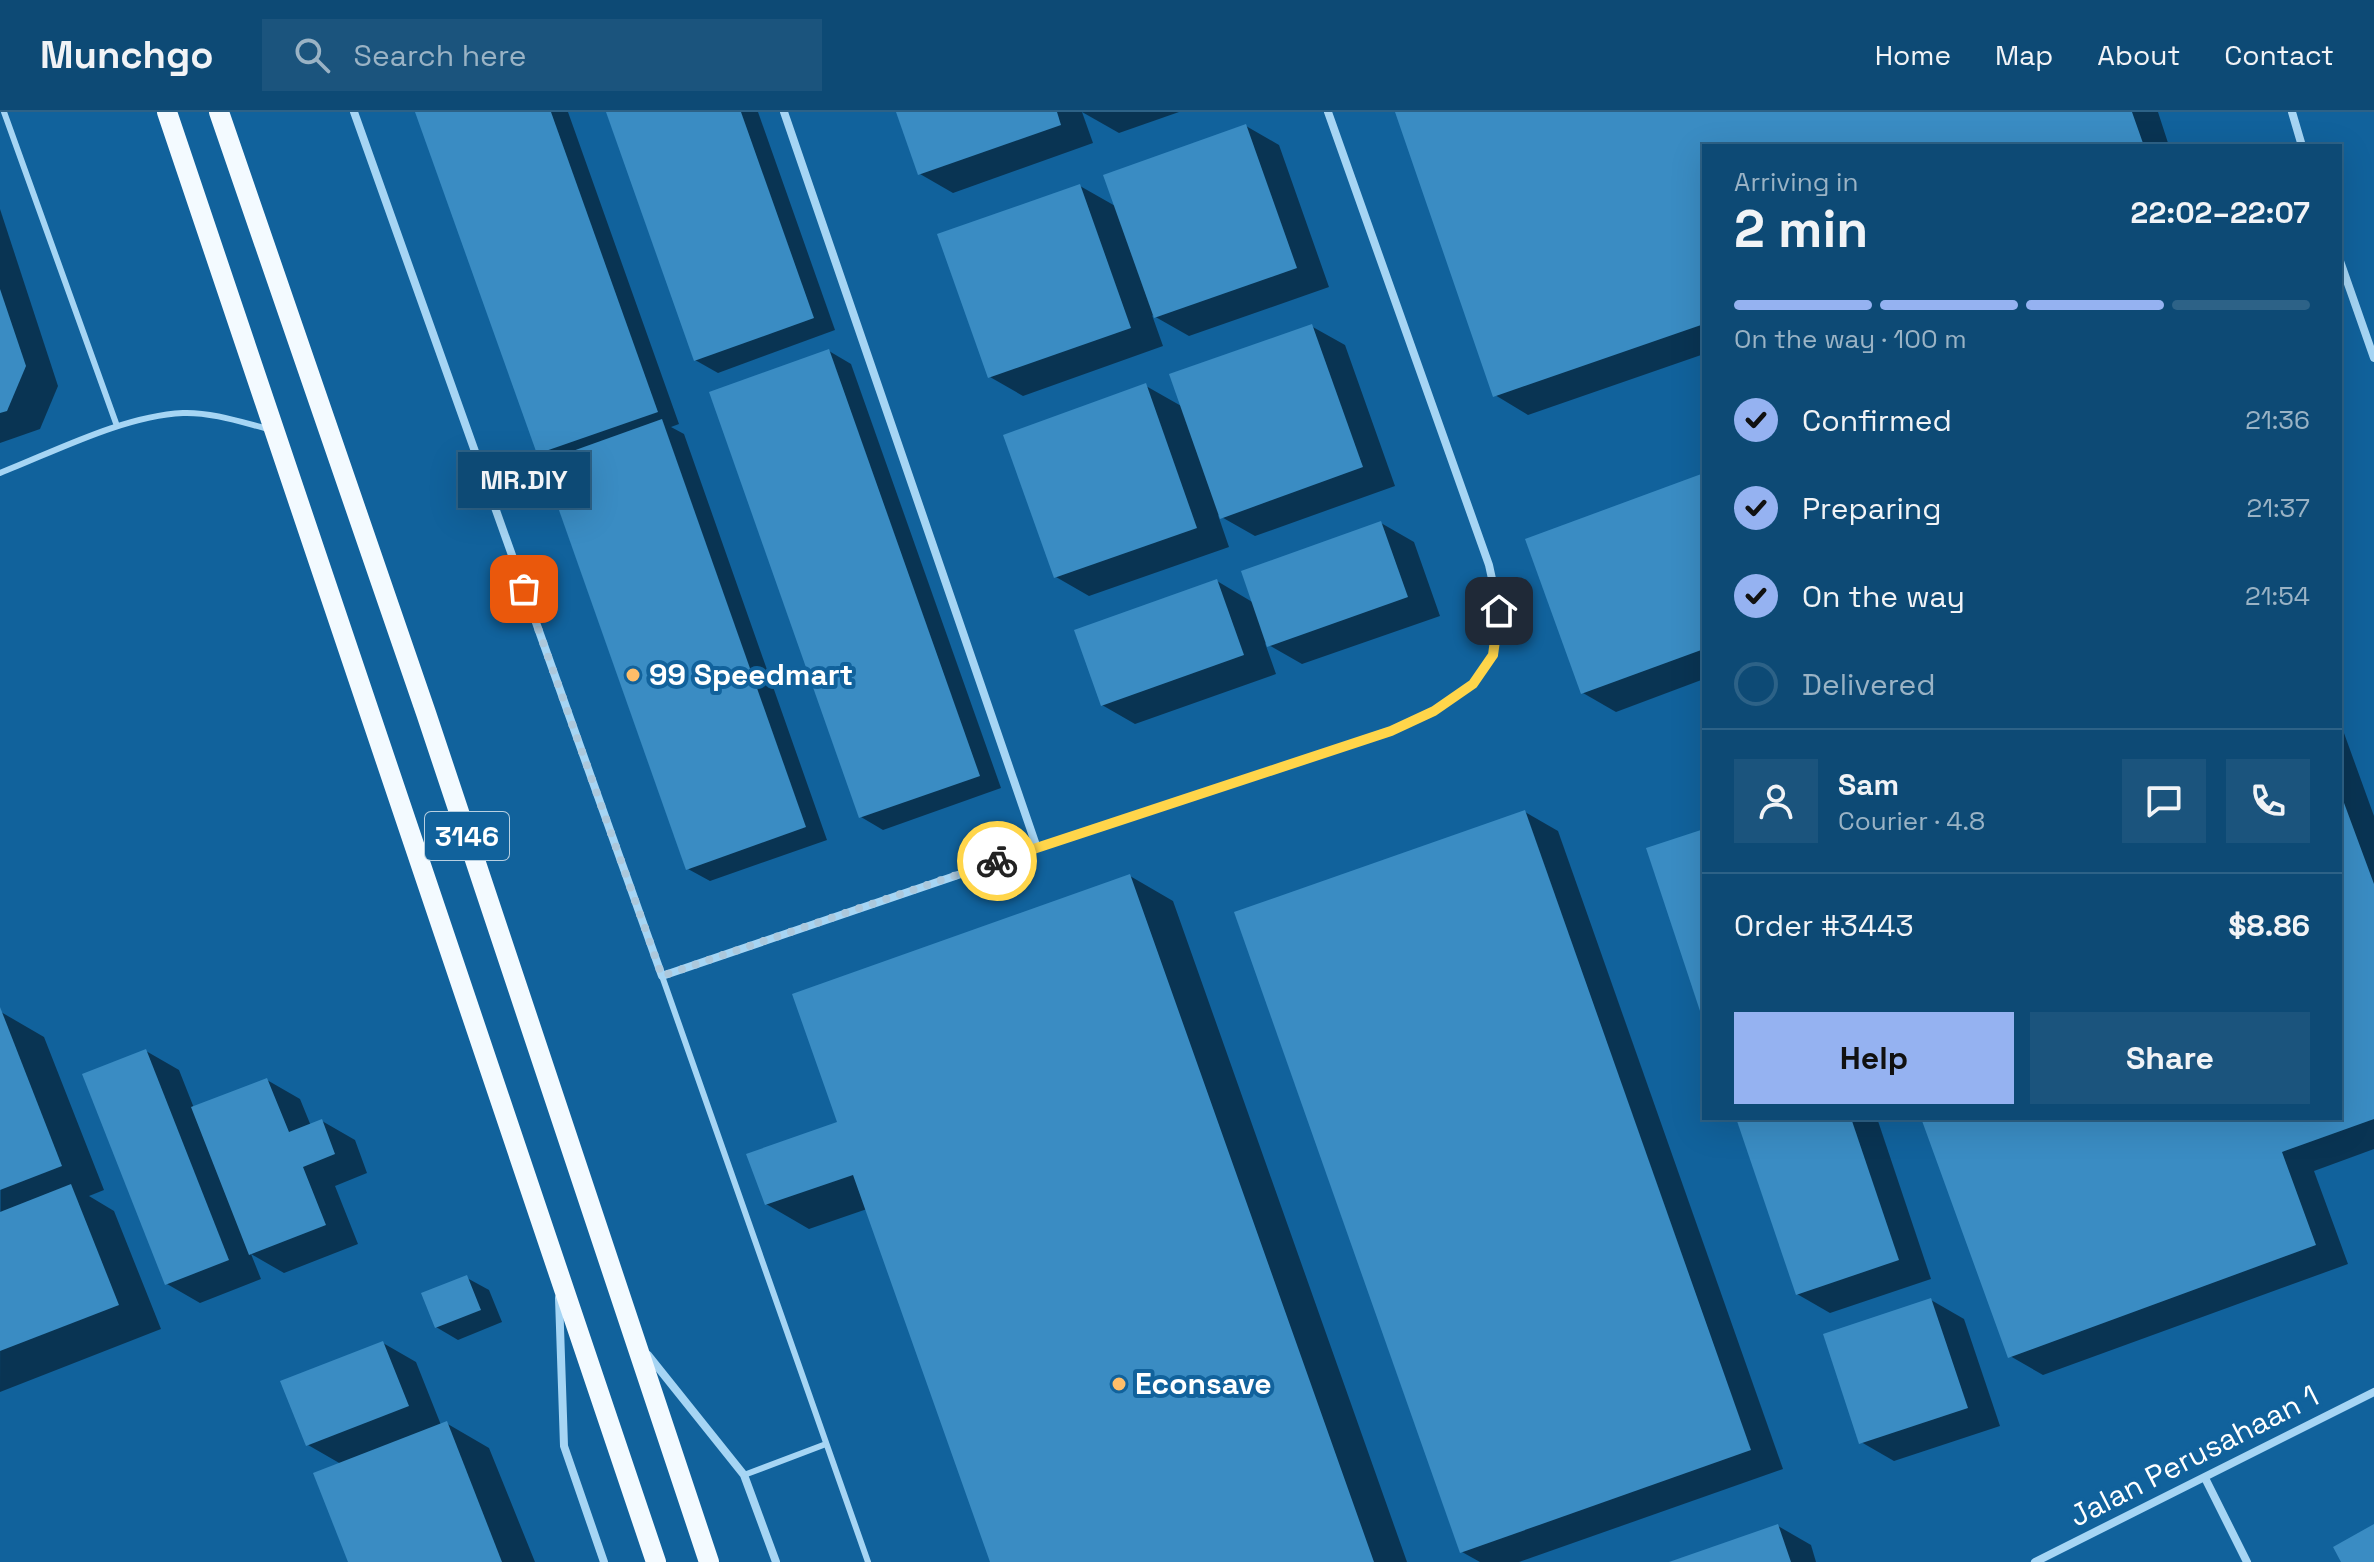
<!DOCTYPE html>
<meta charset="utf-8">
<style>
:root{--surface:#0d4a75;--page:#1b547d;--text:#f1f3f6;--muted:#9ab3c5;--line:#2d6287;--accent:#95b2f1}
body{margin:0;font-family:"Space Grotesk",sans-serif;background:var(--page);color:var(--text);height:100vh;display:flex;flex-direction:column;font-size:30px;white-space:nowrap}
*{box-sizing:border-box;margin:0}
p{font-size:26px;color:var(--muted)}
.icon{flex:none;width:44px;height:44px;fill:none;stroke:currentColor;stroke-width:2;stroke-linecap:round;stroke-linejoin:round}
.map{position:relative;flex:1;overflow:hidden}
.drawer{position:absolute;left:1702px;top:32px;width:640px;height:976px;display:flex;flex-direction:column;background:var(--surface);border-radius:0px;box-shadow:0 8px 32px #0002,0 0 0 2px var(--line)}
.drawer>*{flex:none}
.pin{position:absolute;display:grid;place-items:center;width:68px;height:68px;color:#fff;margin:-34px;border-radius:16px;box-shadow:0 4px 12px #0006}
.courier{position:absolute;display:grid;place-items:center;width:80px;height:80px;margin:-40px;border:6px solid #ffd54a;border-radius:50%;background:#fff;color:#222;box-shadow:0 2px 10px #0007}
.bubble{position:absolute;height:56px;border-radius:0px;background:var(--surface);box-shadow:0 8px 32px #0002,0 0 0 2px var(--line);font-size:26px;font-weight:800;line-height:56px;text-align:center}
.headline em{font-style:normal;font-weight:800}
.headline div{display:flex;flex-direction:column-reverse}
.headline{display:flex;align-items:center;justify-content:space-between;height:136px;padding:0 32px}
h1{font-size:52px;font-weight:800;line-height:60px}
.bar{display:grid;grid-template-columns:repeat(4,1fr);gap:12px 8px;align-content:center;height:96px;padding:0 32px}
.bar i{height:10px;border-radius:6px;background:var(--line)}
.bar .selected{background:var(--accent)}
.bar p{grid-column:span 4}
.line{display:flex;align-items:center;gap:20px;padding:0 32px;border-top:2px solid var(--line)}
.line div{flex:1}
.round{display:grid;place-items:center;flex:none;width:84px;height:84px;border-radius:0px;background:var(--page)}
ol{padding:0 32px;list-style:none}
li{display:flex;align-items:center;gap:24px;height:88px}
li p{margin-inline-start:auto}
li .icon{padding:8px;border-radius:50%;background:var(--accent);color:#111;stroke-width:4}
li:last-child{color:var(--muted)}
li i{width:44px;height:44px;border:4px solid var(--line);border-radius:50%}
.cta{display:flex;gap:16px;margin-top:auto;padding:16px 32px}
.cta a{flex:1;height:92px;border-radius:0px;background:var(--accent);color:#111;font-size:32px;font-weight:800;line-height:92px;text-align:center}
.cta a+a{background:var(--page);color:var(--text)}
header{display:flex;align-items:center;gap:48px;box-sizing:border-box;height:112px;padding:0 40px;background:var(--surface);border-bottom:2px solid var(--line)}
header strong{font-size:38px}
nav{display:flex;gap:44px;margin-inline-start:auto;font-size:28px}
.search{width:560px;height:72px;background:var(--page);display:flex;align-items:center;gap:20px;box-sizing:border-box;padding:0 28px;border-radius:0px;color:var(--muted);font-size:30px}
.map>svg:first-child{display:block}
.shadow{fill:#0007}
.building{fill:#3a8cc3}
.lines{fill:none;stroke-linecap:round;stroke-linejoin:round}
.service{stroke:#a6d5f4;stroke-width:6}
.minor{stroke:#a6d5f4;stroke-width:8}
.primary{stroke:#f3faff;stroke-width:20}
.done{stroke:#acc8dc;stroke-width:8;stroke-dasharray:0 14.4}
.route{stroke:#ffd54a;stroke-width:10}
.poi-dot{fill:#ffbe69;stroke:#11629c;stroke-width:3}
.labels{text-anchor:middle;stroke-width:8;stroke-linejoin:round;paint-order:stroke}
.shield{fill:#11629c;stroke:#b8d0e1;stroke-width:2}
.shield-label{font-size:28px;font-weight:bold;fill:#fff}
.poi-label{font-size:30px;font-weight:bold;fill:#fff;stroke:#11629c;text-anchor:start}
.street-label{font-size:30px;fill:#fff;stroke:#11629c}
</style>
<header>
<strong>Munchgo</strong>
<div class="search"><svg class="icon" aria-label="search" viewBox="0 0 24 24"><circle cx="10" cy="10" r="6"/><path d="M15 15l6 6"/></svg>Search here</div>
<nav><a>Home</a><a>Map</a><a>About</a><a>Contact</a></nav>
</header>
<div class="map">
<svg width="2374" height="1450" viewBox="0 0 2374 1450">
<rect width="100%" height="100%" fill="#11629c"/>
<g class="shadow">
<polygon points="418,0 568,0 679,312 671,315 684,322 827,728 710,769 688,757 552,349 539,341"/>
<polygon points="608,0 758,0 835,218 718,261 695,248"/>
<polygon points="898,0 1082,0 1093,31 953,81 920,62"/>
<polygon points="1082,0 1179,0 1119,21"/>
<polygon points="1397,0 2158,0 2169,34 1704,34 1704,242 1528,303 1495,283"/>
<polygon points="1246,14 1279,33 1329,175 1189,224 1152,203 1163,234 1023,284 990,265 1080,74 1117,95"/>
<polygon points="0,97 58,274 40,317 0,331"/>
<polygon points="1311,214 1345,233 1395,374 1255,424 1218,403 1229,435 1089,484 1056,465 1146,274 1183,295"/>
<polygon points="829,239 851,252 1001,676 883,718 861,705"/>
<polygon points="1704,363 1704,567 1616,600 1583,581"/>
<polygon points="1381,411 1414,430 1440,504 1302,552 1265,531 1276,562 1135,612 1102,593 1217,469 1254,491"/>
<polygon points="2340,610 2374,704 2374,1037 2314,1059 2348,1152 2043,1263 2010,1244 1923,1006 2340,1006"/>
<polygon points="1525,700 1558,719 1783,1357 1519,1450 1480,1450 1462,1440"/>
<polygon points="1130,764 1173,789 1407,1450 992,1450 867,1097 809,1117 766,1092 840,1011"/>
<polygon points="1,900 44,925 104,1078 89,1084 114,1099 161,1217 0,1280"/>
<polygon points="146,939 179,958 194,996 267,968 300,987 311,1014 322,1009 355,1028 367,1061 335,1074 358,1132 284,1161 251,1142 261,1167 200,1191 167,1172"/>
<polygon points="1738,1006 1877,1006 1931,1167 1830,1201 1797,1182"/>
<polygon points="467,1166 489,1178 502,1210 458,1228 436,1215"/>
<polygon points="1931,1188 1964,1207 2000,1314 1894,1349 1861,1330"/>
<polygon points="383,1231 416,1250 441,1313 446,1311 489,1336 535,1450 350,1450 341,1352 308,1333"/>
<polygon points="1778,1414 1811,1433 1816,1450 1674,1450"/>
</g>
<g class="building">
<polygon points="415,0 551,0 658,300 537,342"/>
<polygon points="606,0 741,0 814,206 694,249"/>
<polygon points="896,0 1057,0 1061,13 918,63"/>
<polygon points="1395,0 2132,0 2144,34 1704,34 1704,212 1493,285"/>
<polygon points="1246,12 1297,156 1154,206 1103,63"/>
<polygon points="1080,72 1131,216 988,266 937,122"/>
<polygon points="0,177 26,254 7,299 0,301"/>
<polygon points="1312,212 1363,355 1220,407 1169,262"/>
<polygon points="829,237 980,664 859,706 709,280"/>
<polygon points="1146,271 1197,416 1054,466 1003,323"/>
<polygon points="662,307 806,715 686,758 542,350"/>
<polygon points="1704,361 1704,537 1581,582 1525,427"/>
<polygon points="1381,409 1408,485 1267,535 1241,459"/>
<polygon points="1217,467 1244,543 1101,594 1074,518"/>
<polygon points="2340,680 2374,772 2374,1007 2282,1040 2316,1133 2008,1246 1921,1006 2340,1006"/>
<polygon points="1525,698 1751,1338 1460,1441 1234,800"/>
<polygon points="1704,717 1704,908 1703,908 1646,736"/>
<polygon points="1130,762 1374,1450 990,1450 853,1063 765,1093 746,1042 837,1010 792,882"/>
<polygon points="0,895 62,1054 0,1078"/>
<polygon points="146,937 229,1148 165,1173 82,962"/>
<polygon points="267,966 289,1020 322,1007 335,1042 303,1055 326,1113 249,1143 191,995"/>
<polygon points="1736,1006 1851,1006 1899,1148 1796,1183"/>
<polygon points="71,1072 119,1193 0,1239 0,1100"/>
<polygon points="467,1163 481,1198 435,1216 421,1181"/>
<polygon points="1931,1186 1968,1296 1859,1332 1823,1222"/>
<polygon points="383,1229 409,1294 306,1334 280,1269"/>
<polygon points="447,1309 502,1450 348,1450 313,1361"/>
<polygon points="1778,1412 1791,1450 1669,1450"/>
<polygon points="2374,1412 2374,1450 2341,1450 2333,1435"/>
</g>
<g class="lines">
<g class="service">
<polyline points="4,0 117,314"/>
<path d="M0,361C56,339 123,304 183,301C211,300 241,310 268,317"/>
<polyline points="662,864 868,1450"/>
<polyline points="744,1363 826,1332"/>
</g>
<g class="minor">
<polyline points="354,0 662,864 1037,736 1391,619 1434,599 1473,572 1493,543 1499,499 1489,453 1328,0"/>
<polyline points="784,0 1037,736"/>
<polyline points="2292,0 2302,34"/>
<polyline points="2340,149 2374,246"/>
<polyline points="559,1186 564,1334 604,1450"/>
<polyline points="648,1243 744,1363 776,1450"/>
<polyline points="2205,1366 2247,1450"/>
<polyline points="2035,1450 2374,1280"/>
</g>
<g class="primary">
<polyline points="167,0 656,1450"/>
<polyline points="219,0 426,601 709,1450"/>
</g>
</g>
<g class="lines">
<polyline class="done" points="524,477 662,864 997,749"/>
<polyline class="route" points="997,749 1391,619 1434,599 1473,572 1493,543 1499,499"/>
</g>
<g class="poi-dot">
<circle cx="633" cy="563" r="8"/>
<circle cx="1119" cy="1272" r="8"/>
</g>
<g class="labels">
<rect class="shield" x="425" y="700" width="84" height="48" rx="6"/>
<g class="shield-label">
<text x="467" y="734">3146</text>
</g>
<g class="poi-label">
<text x="649" y="573">99 Speedmart</text>
<text x="1135" y="1282">Econsave</text>
</g>
<g class="street-label">
<text transform="translate(2194 1344) rotate(-27)" y="10">Jalan Perusahaan 1</text>
</g>
</g>
</svg>
<div class="pin" style="left:524px;top:477px;background:#ea580c"><svg class="icon" aria-label="bag" viewBox="0 0 24 24"><path d="M5 8h14l-1 12H6zM9 8a3 3 0 0 1 6 0"/></svg></div>
<div class="pin" style="left:1499px;top:499px;background:#1f2937"><svg class="icon" aria-label="home" viewBox="0 0 24 24"><path d="M3 11l9-7 9 7M6 9v11h12V9"/></svg></div>
<div class="courier" style="left:997px;top:749px"><svg class="icon" aria-label="bike" viewBox="0 0 24 24"><circle cx="6" cy="16" r="4"/><circle cx="18" cy="16" r="4"/><path d="M6 16l4-8h5l3 8M10 8l3 8H6M13 5h3"/></svg></div>
<div class="bubble" style="left:458px;top:340px;width:132px">MR.DIY</div>
<section class="drawer">
<div class="headline"><div><h1>2 min</h1><p>Arriving in</p></div><em>22:02–22:07</em></div>
<div class="bar"><i class="selected"></i><i class="selected"></i><i class="selected"></i><i></i><p>On the way · 100 m</p></div>
<ol>
<li><svg class="icon" aria-label="check" viewBox="0 0 24 24"><path d="M5 12l5 5 9-10"/></svg>Confirmed<p>21:36</p></li>
<li><svg class="icon" aria-label="check" viewBox="0 0 24 24"><path d="M5 12l5 5 9-10"/></svg>Preparing<p>21:37</p></li>
<li><svg class="icon" aria-label="check" viewBox="0 0 24 24"><path d="M5 12l5 5 9-10"/></svg>On the way<p>21:54</p></li>
<li><i></i>Delivered</li>
</ol>
<div class="line" style="height:144px"><a class="round"><svg class="icon" aria-label="person" viewBox="0 0 24 24"><circle cx="12" cy="8" r="4"/><path d="M4 21q1-7 8-7t8 7"/></svg></a><div><b>Sam</b><p>Courier · 4.8</p></div><a class="round"><svg class="icon" aria-label="chat" viewBox="0 0 24 24"><path d="M4 5h16v11H9l-5 4z"/></svg></a><a class="round"><svg class="icon" aria-label="phone" viewBox="0 0 24 24"><path d="M5 4h4l2 5-3 2q2 4 5 5l2-3 5 2v4C11 20 4 13 5 4z"/></svg></a></div>
<div class="line" style="height:104px"><div>Order #3443</div><b>$8.86</b></div>
<div class="cta"><a>Help</a><a>Share</a></div>
</section>
</div>
